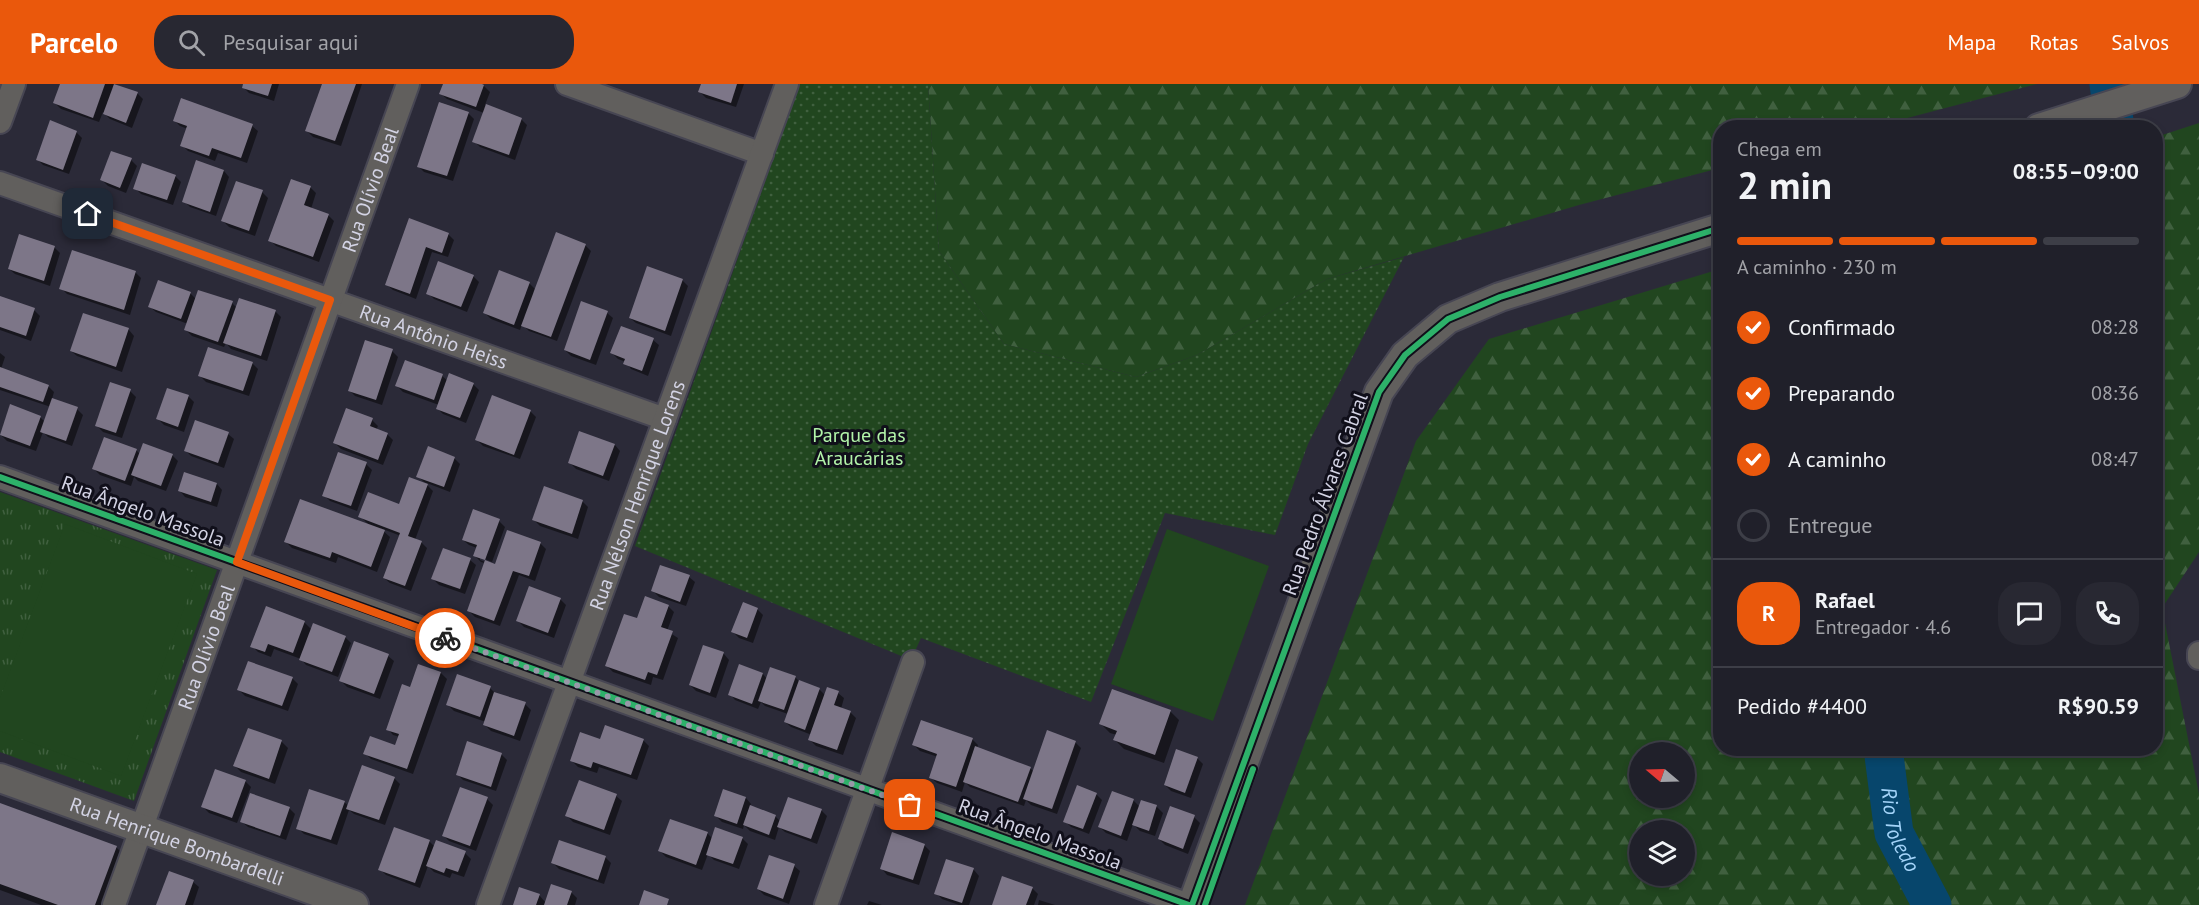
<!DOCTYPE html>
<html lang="pt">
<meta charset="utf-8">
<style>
:root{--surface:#20202a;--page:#282832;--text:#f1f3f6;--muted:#a2a3a8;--line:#3d3e47;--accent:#ea580c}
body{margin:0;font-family:"PT Sans",sans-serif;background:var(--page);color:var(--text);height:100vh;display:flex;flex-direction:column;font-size:22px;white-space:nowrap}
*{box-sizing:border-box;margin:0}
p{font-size:20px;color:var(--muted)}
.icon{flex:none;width:33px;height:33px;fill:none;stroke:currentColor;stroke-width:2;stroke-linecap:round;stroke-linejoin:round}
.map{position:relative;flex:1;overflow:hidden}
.sheet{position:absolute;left:1713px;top:36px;width:450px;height:636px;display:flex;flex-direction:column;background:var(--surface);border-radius:24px;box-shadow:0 3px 9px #0003,0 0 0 2px var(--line)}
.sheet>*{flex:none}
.needle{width:39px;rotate:289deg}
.fabs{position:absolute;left:1629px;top:658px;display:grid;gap:12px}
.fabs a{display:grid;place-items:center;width:66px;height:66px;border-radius:50%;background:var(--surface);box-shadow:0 3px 9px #0003,0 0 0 2px var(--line);font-size:30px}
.pin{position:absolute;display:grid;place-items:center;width:51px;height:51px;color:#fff;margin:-26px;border-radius:12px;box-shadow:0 3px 9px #0006}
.courier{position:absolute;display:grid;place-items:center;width:60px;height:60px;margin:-30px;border:4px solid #ea580c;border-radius:50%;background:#fff;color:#222;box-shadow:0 2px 8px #0007}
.head em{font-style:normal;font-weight:800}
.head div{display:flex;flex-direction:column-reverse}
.head{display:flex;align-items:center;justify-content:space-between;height:102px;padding:0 24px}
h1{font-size:39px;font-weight:800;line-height:45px}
.bar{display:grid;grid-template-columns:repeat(4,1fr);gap:9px 6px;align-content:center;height:72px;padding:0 24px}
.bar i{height:8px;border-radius:4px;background:var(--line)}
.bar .active{background:var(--accent)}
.bar p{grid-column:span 4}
.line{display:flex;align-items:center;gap:15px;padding:0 24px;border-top:2px solid var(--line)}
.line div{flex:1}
.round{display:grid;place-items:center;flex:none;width:63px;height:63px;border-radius:24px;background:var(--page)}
ol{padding:0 24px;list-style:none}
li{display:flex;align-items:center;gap:18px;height:66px}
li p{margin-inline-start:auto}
li .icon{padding:6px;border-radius:50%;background:var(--accent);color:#fff;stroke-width:4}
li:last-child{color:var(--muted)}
li i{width:33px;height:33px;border:3px solid var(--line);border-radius:50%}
header{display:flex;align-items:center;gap:36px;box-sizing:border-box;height:84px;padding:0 30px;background:var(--accent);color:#fff}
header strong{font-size:28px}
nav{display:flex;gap:33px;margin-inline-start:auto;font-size:21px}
.search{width:420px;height:54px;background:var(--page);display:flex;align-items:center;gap:15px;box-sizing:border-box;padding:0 21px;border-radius:24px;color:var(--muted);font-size:22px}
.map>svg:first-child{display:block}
.grass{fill:url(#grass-tufts)}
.forest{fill:url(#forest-firs);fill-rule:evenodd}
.park{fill:url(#park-dots)}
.pitch{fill:#21461f}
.shadow{fill:#0007}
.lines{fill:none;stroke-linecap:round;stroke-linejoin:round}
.river{stroke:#07466c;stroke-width:39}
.building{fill:#7d7688}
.minor-casing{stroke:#474653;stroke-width:26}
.tertiary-casing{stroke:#474653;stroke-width:32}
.minor{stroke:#615f5d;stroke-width:22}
.tertiary{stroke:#615f5d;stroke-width:28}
.cycleway-casing{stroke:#100f1a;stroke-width:10}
.cycleway{stroke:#2db169;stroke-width:6}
.done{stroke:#9898a8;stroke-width:6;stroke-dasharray:0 10.8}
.route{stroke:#ea580c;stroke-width:8}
.labels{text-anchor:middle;stroke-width:6;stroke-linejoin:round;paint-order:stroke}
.street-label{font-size:20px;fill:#d3d3e4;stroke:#100f1a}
.park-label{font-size:20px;fill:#b2f4a9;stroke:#100f1a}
.water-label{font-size:21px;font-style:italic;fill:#a4d4f9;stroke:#100f1a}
</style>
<header>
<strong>Parcelo</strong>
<div class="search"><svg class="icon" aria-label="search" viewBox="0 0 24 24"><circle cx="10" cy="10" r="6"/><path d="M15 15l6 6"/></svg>Pesquisar aqui</div>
<nav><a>Mapa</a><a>Rotas</a><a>Salvos</a></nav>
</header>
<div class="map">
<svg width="2199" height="821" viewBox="0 0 2199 821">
<defs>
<pattern id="grass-tufts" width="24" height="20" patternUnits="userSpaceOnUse" patternTransform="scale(1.5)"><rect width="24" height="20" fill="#21461f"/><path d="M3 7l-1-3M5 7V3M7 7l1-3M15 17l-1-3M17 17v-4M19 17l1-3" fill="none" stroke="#40603f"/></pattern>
<pattern id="forest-firs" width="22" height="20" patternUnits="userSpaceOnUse" patternTransform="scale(1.5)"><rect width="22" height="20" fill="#21461f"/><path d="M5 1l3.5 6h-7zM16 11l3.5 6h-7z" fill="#40603f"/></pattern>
<pattern id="park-dots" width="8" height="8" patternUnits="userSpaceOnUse" patternTransform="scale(1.5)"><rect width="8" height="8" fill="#21461f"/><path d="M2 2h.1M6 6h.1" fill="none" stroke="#40603f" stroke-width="1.8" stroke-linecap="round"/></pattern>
</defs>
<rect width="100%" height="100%" fill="#2b2a38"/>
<polygon class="grass" points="0,408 217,486 134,717 0,668"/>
<g class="forest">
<polygon points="928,0 2037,0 1873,43 1720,44 1720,84 1579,121 1327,195 1197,271 1136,293 1004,260 939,167"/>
<path d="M2199,39V468L2162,524L2199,710V821H1245L1416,357L1489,255L1720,185V664H2156V53ZM1640,669H1684V714H1640ZM1640,747H1684V792H1640Z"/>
</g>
<polygon class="park" points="800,0 928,0 939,167 1004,260 1136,293 1197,271 1327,195 1404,173 1308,360 1275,451 1165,429 1091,618 921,554 911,576 635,462"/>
<g class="pitch">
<polygon points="65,440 197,490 121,692 0,647 0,614"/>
<polygon points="1167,445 1269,482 1213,637 1111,600"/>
</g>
<g class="shadow">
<polygon points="61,0 114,0 137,9 143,15 132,44 110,35 103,28 99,38 61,25 55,19"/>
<polygon points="244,0 279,0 274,17 249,9 243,3"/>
<polygon points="323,0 362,0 341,62 313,53 307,47"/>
<polygon points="445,0 477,0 484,2 490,8 485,21 521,35 527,41 515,76 480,63 474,57 484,29 447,15 441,10"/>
<polygon points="703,0 744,0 736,23 706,14 700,8"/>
<polygon points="468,29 474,35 453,97 424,88 418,82"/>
<polygon points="174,36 252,42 258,47 247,79 218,69 215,77 188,67 182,61 188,45 180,42"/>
<polygon points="76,48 82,54 69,90 43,81 37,75"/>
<polygon points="131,76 137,82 126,109 108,102 102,96"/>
<polygon points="197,78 224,87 229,93 216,132 190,123 184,117"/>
<polygon points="175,92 181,98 173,121 141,110 135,104"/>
<polygon points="310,103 316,109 311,125 328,131 334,137 319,178 276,162 270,156"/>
<polygon points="262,108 268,114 255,152 229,143 223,137"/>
<polygon points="410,136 448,150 454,156 448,173 432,168 416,215 393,206 387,201"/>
<polygon points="585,161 591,167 557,257 529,247 522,240 520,246 491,235 485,229 529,199 536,206"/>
<polygon points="54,163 60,169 50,202 15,190 9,185"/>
<polygon points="135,188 141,194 130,231 67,210 61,204"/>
<polygon points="473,192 479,198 467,228 434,215 428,209"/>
<polygon points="682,196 688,202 671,252 636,239 630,234"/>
<polygon points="190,209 196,215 232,219 237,224 275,227 281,233 267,277 231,265 226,259 224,263 192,252 186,246 188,240 156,228 150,223"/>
<polygon points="0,214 34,226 40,232 31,257 0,246"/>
<polygon points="607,229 613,234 596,281 571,272 565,266"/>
<polygon points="84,230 129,246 134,252 122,288 77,272 71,267"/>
<polygon points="653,256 659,261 648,292 631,285 626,278 618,275 612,269"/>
<polygon points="392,267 398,273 382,321 355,312 349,306"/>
<polygon points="0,269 5,273 1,285 48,302 54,308 52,315 77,325 83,331 72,362 48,353 43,348 36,367 7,357 1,351 40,333 45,338 51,323 0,306"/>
<polygon points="252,279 258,285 249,312 206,298 200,292"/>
<polygon points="442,292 448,297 473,300 479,306 466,339 443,330 437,324 439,321 403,308 397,302"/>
<polygon points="130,307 136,313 122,354 103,348 97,342"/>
<polygon points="188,312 194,318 184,348 164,341 158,335"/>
<polygon points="530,327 536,333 520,375 483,362 477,356"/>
<polygon points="372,336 378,342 376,346 387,350 393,356 383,381 341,365 335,359"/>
<polygon points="228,350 234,355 224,384 191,372 185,366"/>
<polygon points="615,361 620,367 609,397 576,385 570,379"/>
<polygon points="136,366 140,370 172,371 178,377 166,407 138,397 134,393 131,402 100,391 94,385"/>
<polygon points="454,374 460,380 450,408 424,398 418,392"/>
<polygon points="366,380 372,386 357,427 330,417 324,411"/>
<polygon points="217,400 222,406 217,423 185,413 180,407"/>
<polygon points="427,401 433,407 415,456 421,458 427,464 411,507 390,499 384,494 401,452 380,444 390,453 377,488 338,473 336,479 292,464 286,458 370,442 360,432 400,422"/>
<polygon points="582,417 588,423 578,455 540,442 534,436"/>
<polygon points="499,437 505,443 492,478 480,473 480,476 496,482 540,459 546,465 535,497 519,491 500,542 475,533 469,527 485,479 481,478 475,472 477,464 469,461 463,456"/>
<polygon points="470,476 476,481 465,510 439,501 433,495"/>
<polygon points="689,493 695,498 686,522 659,513 653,507"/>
<polygon points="560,515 566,521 554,554 524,543 518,537"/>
<polygon points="668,522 674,528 667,547 678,554 663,596 653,593 651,601 613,588 607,582"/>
<polygon points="757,525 763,531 753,559 739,554 733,548"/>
<polygon points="304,538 312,546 345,553 351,559 338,593 306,581 301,575 274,565 271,573 258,568 252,562"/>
<polygon points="704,563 724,570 729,576 716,614 696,607 690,601"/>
<polygon points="388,572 394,577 380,615 347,603 341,597"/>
<polygon points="419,582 441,589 447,595 413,690 371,675 365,669 396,663 400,653 393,651 388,645 411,605"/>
<polygon points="740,582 763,590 767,595 795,593 801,599 820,606 825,611 838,609 844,614 841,625 850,628 856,634 843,671 816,662 810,656 812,651 791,643 785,638 788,630 765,622 761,618 758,625 735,616 730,610"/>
<polygon points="292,594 298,600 288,627 245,612 239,606"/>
<polygon points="490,604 496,610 525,620 531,626 520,657 491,647 485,641 486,638 454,627 448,621"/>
<polygon points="1170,627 1179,636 1164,679 1124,665 1115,656 1117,651 1110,649 1101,640"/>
<polygon points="248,646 282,658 288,664 275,700 241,688 235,682"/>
<polygon points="972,655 978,661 977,664 1030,684 1034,688 1075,658 1081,664 1057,730 1031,721 1026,716 1024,722 970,703 965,698 962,708 937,699 931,694 938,673 920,667 914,661"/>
<polygon points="643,656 649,662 637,696 599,683 597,689 578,683 572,677"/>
<polygon points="501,670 507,676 496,707 463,696 457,690"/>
<polygon points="1197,674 1203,680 1191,714 1171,707 1165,701"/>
<polygon points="394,694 400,700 385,741 354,730 349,726 337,761 304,750 298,744 344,718 349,722"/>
<polygon points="245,697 251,703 237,739 209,729 203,723"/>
<polygon points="1096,710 1102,716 1089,750 1071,743 1065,737"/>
<polygon points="616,712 622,717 610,751 573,738 567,732"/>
<polygon points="746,714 751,720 750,723 775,732 781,738 821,726 827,732 817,760 785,748 779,743 775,756 750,747 744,741 743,745 722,738 716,732"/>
<polygon points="487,715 493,721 476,767 449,757 444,752"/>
<polygon points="1133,716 1140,723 1142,717 1157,723 1163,729 1155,752 1140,747 1133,740 1127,757 1106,749 1100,743"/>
<polygon points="0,720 116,763 128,775 111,821 41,821 0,806"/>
<polygon points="289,724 295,730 286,756 248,743 242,738"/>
<polygon points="1194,733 1200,739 1188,770 1165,761 1159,755"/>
<polygon points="707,749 713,755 742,754 748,760 739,785 714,776 708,770 702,786 666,773 660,767"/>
<polygon points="429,757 435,763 437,758 465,769 471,775 464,793 452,789 450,794 434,788 428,782 420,804 386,791 380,785"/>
<polygon points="924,761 930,767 919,801 887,791 882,785"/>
<polygon points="605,773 611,779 604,800 559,785 553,779"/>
<polygon points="770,773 794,782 800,787 789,820 764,811 758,805"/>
<polygon points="947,777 974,786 979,792 969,821 959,821 942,815 936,809"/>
<polygon points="193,798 199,803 193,821 158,821"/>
<polygon points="1032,804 1038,810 1034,821 994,821"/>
<polygon points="571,808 577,814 575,821 515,821 539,811 546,819"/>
<polygon points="1039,816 1055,821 1038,821"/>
<polygon points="869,817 882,821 867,821"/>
</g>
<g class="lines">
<g class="river">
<polyline points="2109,0 2115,44"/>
<path id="s1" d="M1883,664L1894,749L1932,821"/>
</g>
</g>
<g class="building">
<polygon points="60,0 105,0 93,34 53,19"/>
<polygon points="114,0 138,8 126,39 103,30"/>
<polygon points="243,0 272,0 268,12 242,4"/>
<polygon points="322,0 356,0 335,57 305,47"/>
<polygon points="443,0 482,0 484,1 476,23 439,10"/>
<polygon points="701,0 737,0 731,19 698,8"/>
<polygon points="181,14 253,40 241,74 212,64 209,72 180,62 187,42 173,37"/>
<polygon points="439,18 469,28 458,60 444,55 458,60 447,92 417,83"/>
<polygon points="486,20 522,34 509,71 472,58"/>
<polygon points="50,36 77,47 63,86 36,76"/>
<polygon points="111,67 132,74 120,104 100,96"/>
<polygon points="196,76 224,86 210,128 182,118"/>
<polygon points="142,79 176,91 167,116 133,105"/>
<polygon points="291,95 311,102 304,121 329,130 313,173 268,157"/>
<polygon points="236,97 263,106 249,147 221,137"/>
<polygon points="409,134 449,149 442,169 426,163 410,210 385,201"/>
<polygon points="556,148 586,160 551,253 521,242"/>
<polygon points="19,150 55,162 44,197 8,185"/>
<polygon points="72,166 136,187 124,226 59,205"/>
<polygon points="438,177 474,191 461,223 426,210"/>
<polygon points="647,182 683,195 665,247 629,234"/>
<polygon points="499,186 530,198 514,241 483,229"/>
<polygon points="158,196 191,208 181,235 148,223"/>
<polygon points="198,206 233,217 218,258 184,246"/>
<polygon points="0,212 35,224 26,252 0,243"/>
<polygon points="239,214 276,226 261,272 223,259"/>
<polygon points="581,217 608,227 590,276 564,266"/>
<polygon points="83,229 129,244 116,283 70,267"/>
<polygon points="621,242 654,254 642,287 623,280 625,275 610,269"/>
<polygon points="365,256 393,265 376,316 348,307"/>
<polygon points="208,263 253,278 243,307 198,292"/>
<polygon points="405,276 443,290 434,316 395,302"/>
<polygon points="0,283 49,301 43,318 0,303"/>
<polygon points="449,289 474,299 460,334 436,325"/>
<polygon points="110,298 131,305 116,349 95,342"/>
<polygon points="167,304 189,311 178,343 156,335"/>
<polygon points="492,311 531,326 514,371 475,356"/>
<polygon points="52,314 78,323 66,357 40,348"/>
<polygon points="10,320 41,332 30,362 0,351"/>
<polygon points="346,324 373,334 370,342 388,349 378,376 333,359"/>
<polygon points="195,336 229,348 218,379 184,367"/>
<polygon points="579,347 615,360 603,392 568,379"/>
<polygon points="104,353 137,365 125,397 92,385"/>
<polygon points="143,359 173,370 161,402 131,391"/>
<polygon points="428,362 455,373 444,403 416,393"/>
<polygon points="338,368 367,378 351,422 322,412"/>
<polygon points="184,388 217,399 211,418 178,407"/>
<polygon points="409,393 428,400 408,452 422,457 405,502 383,494 400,449 358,433 368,408 399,420"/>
<polygon points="544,402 583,416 572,450 532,436"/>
<polygon points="300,415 385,446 371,483 332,468 330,474 284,458"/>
<polygon points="473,425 500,435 485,476 473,472 477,461 462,456"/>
<polygon points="507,446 541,458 529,492 513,487 494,537 467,527 485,476 495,480"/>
<polygon points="443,464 471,474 460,505 431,495"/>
<polygon points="660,481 690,491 680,518 651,507"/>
<polygon points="529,502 561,514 548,549 516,537"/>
<polygon points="645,512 669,521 661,543 673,547 657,591 648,588 645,596 605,582 624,530 637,534"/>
<polygon points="743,518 758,524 747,554 731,548"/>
<polygon points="266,522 305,537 293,569 268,560 265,568 250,563"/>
<polygon points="313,539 346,552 332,588 299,576"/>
<polygon points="354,557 389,570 374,610 339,597"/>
<polygon points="703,561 724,568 710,609 689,601"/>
<polygon points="248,577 293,593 282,622 237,606"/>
<polygon points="418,580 441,588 407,685 363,670 370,652 395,661 399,650 386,646 402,600 410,603"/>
<polygon points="739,580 763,589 752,620 728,611"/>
<polygon points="770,583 796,592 784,626 758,617"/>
<polygon points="457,590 491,602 480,633 446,621"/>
<polygon points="799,596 820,604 805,646 784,638"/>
<polygon points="827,603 839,607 834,621 851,627 837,666 808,656"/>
<polygon points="1112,605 1171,626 1155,671 1113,656 1117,647 1099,640"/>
<polygon points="494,608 526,618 514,652 483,641"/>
<polygon points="921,636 973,654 956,703 929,694 937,670 912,661"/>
<polygon points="605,641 644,655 631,691 593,678 591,684 570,677 580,648 600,655"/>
<polygon points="248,644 282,656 269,695 233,682"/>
<polygon points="1047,646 1076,657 1052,725 1023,715"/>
<polygon points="467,657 502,669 491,703 456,691"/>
<polygon points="975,662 1031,683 1018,718 963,698"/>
<polygon points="1176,665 1198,673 1185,709 1164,701"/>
<polygon points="362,681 395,693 379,736 346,725"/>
<polygon points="215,685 246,696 232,734 201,723"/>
<polygon points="579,696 617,710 604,746 565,732"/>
<polygon points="1077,701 1097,709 1083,745 1063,738"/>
<polygon points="460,703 488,713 470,762 442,752"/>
<polygon points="309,705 345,717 331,756 296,745"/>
<polygon points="723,705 746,713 737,740 714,732"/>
<polygon points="1112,707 1134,715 1121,752 1098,743"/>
<polygon points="250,709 290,723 280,752 240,738"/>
<polygon points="788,713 822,725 811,755 777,743"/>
<polygon points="1141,716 1157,721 1149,747 1132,741"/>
<polygon points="0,719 117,762 95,821 58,821 0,800"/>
<polygon points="750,721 776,731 769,751 743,741"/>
<polygon points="1170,722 1195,731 1183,765 1158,755"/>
<polygon points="670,735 708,748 696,781 658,767"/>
<polygon points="394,743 430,756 415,799 378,786"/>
<polygon points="715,743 743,753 733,780 706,771"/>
<polygon points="892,748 925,760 913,796 880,785"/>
<polygon points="436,756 466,767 458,788 446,784 444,789 426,782"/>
<polygon points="559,756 606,772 598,796 551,779"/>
<polygon points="769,771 795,780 783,815 757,805"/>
<polygon points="946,775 974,784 962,819 934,810"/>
<polygon points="169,787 194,796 185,821 156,821"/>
<polygon points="1002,792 1033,803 1026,821 992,821"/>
<polygon points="551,800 572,807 567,821 544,821"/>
<polygon points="519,803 540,810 536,821 513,821"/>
<polygon points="644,806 669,815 667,821 639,821"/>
</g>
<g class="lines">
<g class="minor-casing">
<g id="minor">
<polyline points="567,0 762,70"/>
<polyline points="0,38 14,0"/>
<path id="s2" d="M0,99L665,335"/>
<polyline points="0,393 1189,821"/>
<polyline points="2199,569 2199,574"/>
<path id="s3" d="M114,821L408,0"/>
<path id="s4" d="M488,821L787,0"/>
<polyline points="826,821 913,578"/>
</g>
</g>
<g class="tertiary-casing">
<g id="tertiary">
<polyline points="2039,44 2177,0"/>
<path id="s5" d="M0,694L354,821"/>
<polyline points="1192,821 1379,308 1405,271 1448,235 1500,213 1720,144"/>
</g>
</g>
<use href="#minor" class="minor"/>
<use href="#tertiary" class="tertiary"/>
<g class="cycleway-casing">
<g id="cycleway">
<polyline points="0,393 1189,821"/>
<polyline points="1192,821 1379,308 1405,271 1448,235 1500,213 1720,144"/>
<polyline points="1205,821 1253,685"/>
</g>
</g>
<use href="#cycleway" class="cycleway"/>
</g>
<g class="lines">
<polyline class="done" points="445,554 910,721"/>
<polyline class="route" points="88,130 330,216 237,478 445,554"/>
</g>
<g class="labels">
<g class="street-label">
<text dy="7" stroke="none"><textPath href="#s3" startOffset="760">Rua Olívio Beal</textPath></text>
<text dy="7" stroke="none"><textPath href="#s2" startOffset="460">Rua Antônio Heiss</textPath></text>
<text dy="7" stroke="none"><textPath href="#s4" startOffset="436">Rua Nélson Henrique Lorens</textPath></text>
<text transform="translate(1325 410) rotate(-70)" y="7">Rua Pedro Álvares Cabral</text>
<text transform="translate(143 427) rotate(20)" y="7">Rua Ângelo Massola</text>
<text dy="7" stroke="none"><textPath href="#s3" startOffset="274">Rua Olívio Beal</textPath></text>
<text transform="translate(1040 750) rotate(20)" y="7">Rua Ângelo Massola</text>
<text dy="7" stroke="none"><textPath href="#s5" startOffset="188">Rua Henrique Bombardelli</textPath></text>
</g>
<g class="park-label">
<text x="859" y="358">Parque das<tspan x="859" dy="23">Araucárias</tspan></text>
</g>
<g class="water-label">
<text dy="7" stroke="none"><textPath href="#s1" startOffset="84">Rio Toledo</textPath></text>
</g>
</g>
</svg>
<div class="fabs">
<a><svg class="needle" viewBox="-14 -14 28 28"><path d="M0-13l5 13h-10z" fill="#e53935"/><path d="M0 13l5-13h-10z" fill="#a2a3a8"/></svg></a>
<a><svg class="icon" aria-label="layers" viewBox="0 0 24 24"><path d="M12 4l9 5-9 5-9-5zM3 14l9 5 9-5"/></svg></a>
</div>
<div class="pin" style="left:910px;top:721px;background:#ea580c"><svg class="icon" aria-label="bag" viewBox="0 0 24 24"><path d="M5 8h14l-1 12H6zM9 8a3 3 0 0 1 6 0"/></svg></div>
<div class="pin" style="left:88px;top:130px;background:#1f2937"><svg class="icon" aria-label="home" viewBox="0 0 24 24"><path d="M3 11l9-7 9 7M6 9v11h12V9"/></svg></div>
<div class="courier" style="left:445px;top:554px"><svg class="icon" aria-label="bike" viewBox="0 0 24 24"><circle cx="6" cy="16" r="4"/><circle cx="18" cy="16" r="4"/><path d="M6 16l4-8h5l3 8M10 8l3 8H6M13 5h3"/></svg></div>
<section class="sheet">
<div class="head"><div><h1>2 min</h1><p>Chega em</p></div><em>08:55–09:00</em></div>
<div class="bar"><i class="active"></i><i class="active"></i><i class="active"></i><i></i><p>A caminho · 230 m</p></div>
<ol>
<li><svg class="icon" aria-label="check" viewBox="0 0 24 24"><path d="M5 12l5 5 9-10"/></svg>Confirmado<p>08:28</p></li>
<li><svg class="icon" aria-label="check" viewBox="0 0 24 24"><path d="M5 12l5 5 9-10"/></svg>Preparando<p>08:36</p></li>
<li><svg class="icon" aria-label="check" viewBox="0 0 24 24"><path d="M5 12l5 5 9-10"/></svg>A caminho<p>08:47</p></li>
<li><i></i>Entregue</li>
</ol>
<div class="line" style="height:108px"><b class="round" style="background:var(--accent);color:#fff">R</b><div><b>Rafael</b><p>Entregador · 4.6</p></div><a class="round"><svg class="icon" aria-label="chat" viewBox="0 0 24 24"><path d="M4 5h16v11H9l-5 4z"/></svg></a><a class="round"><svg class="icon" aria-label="phone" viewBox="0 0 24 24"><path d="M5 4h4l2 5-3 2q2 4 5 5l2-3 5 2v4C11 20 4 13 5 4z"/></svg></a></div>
<div class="line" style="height:78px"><div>Pedido #4400</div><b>R$90.59</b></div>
</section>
</div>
